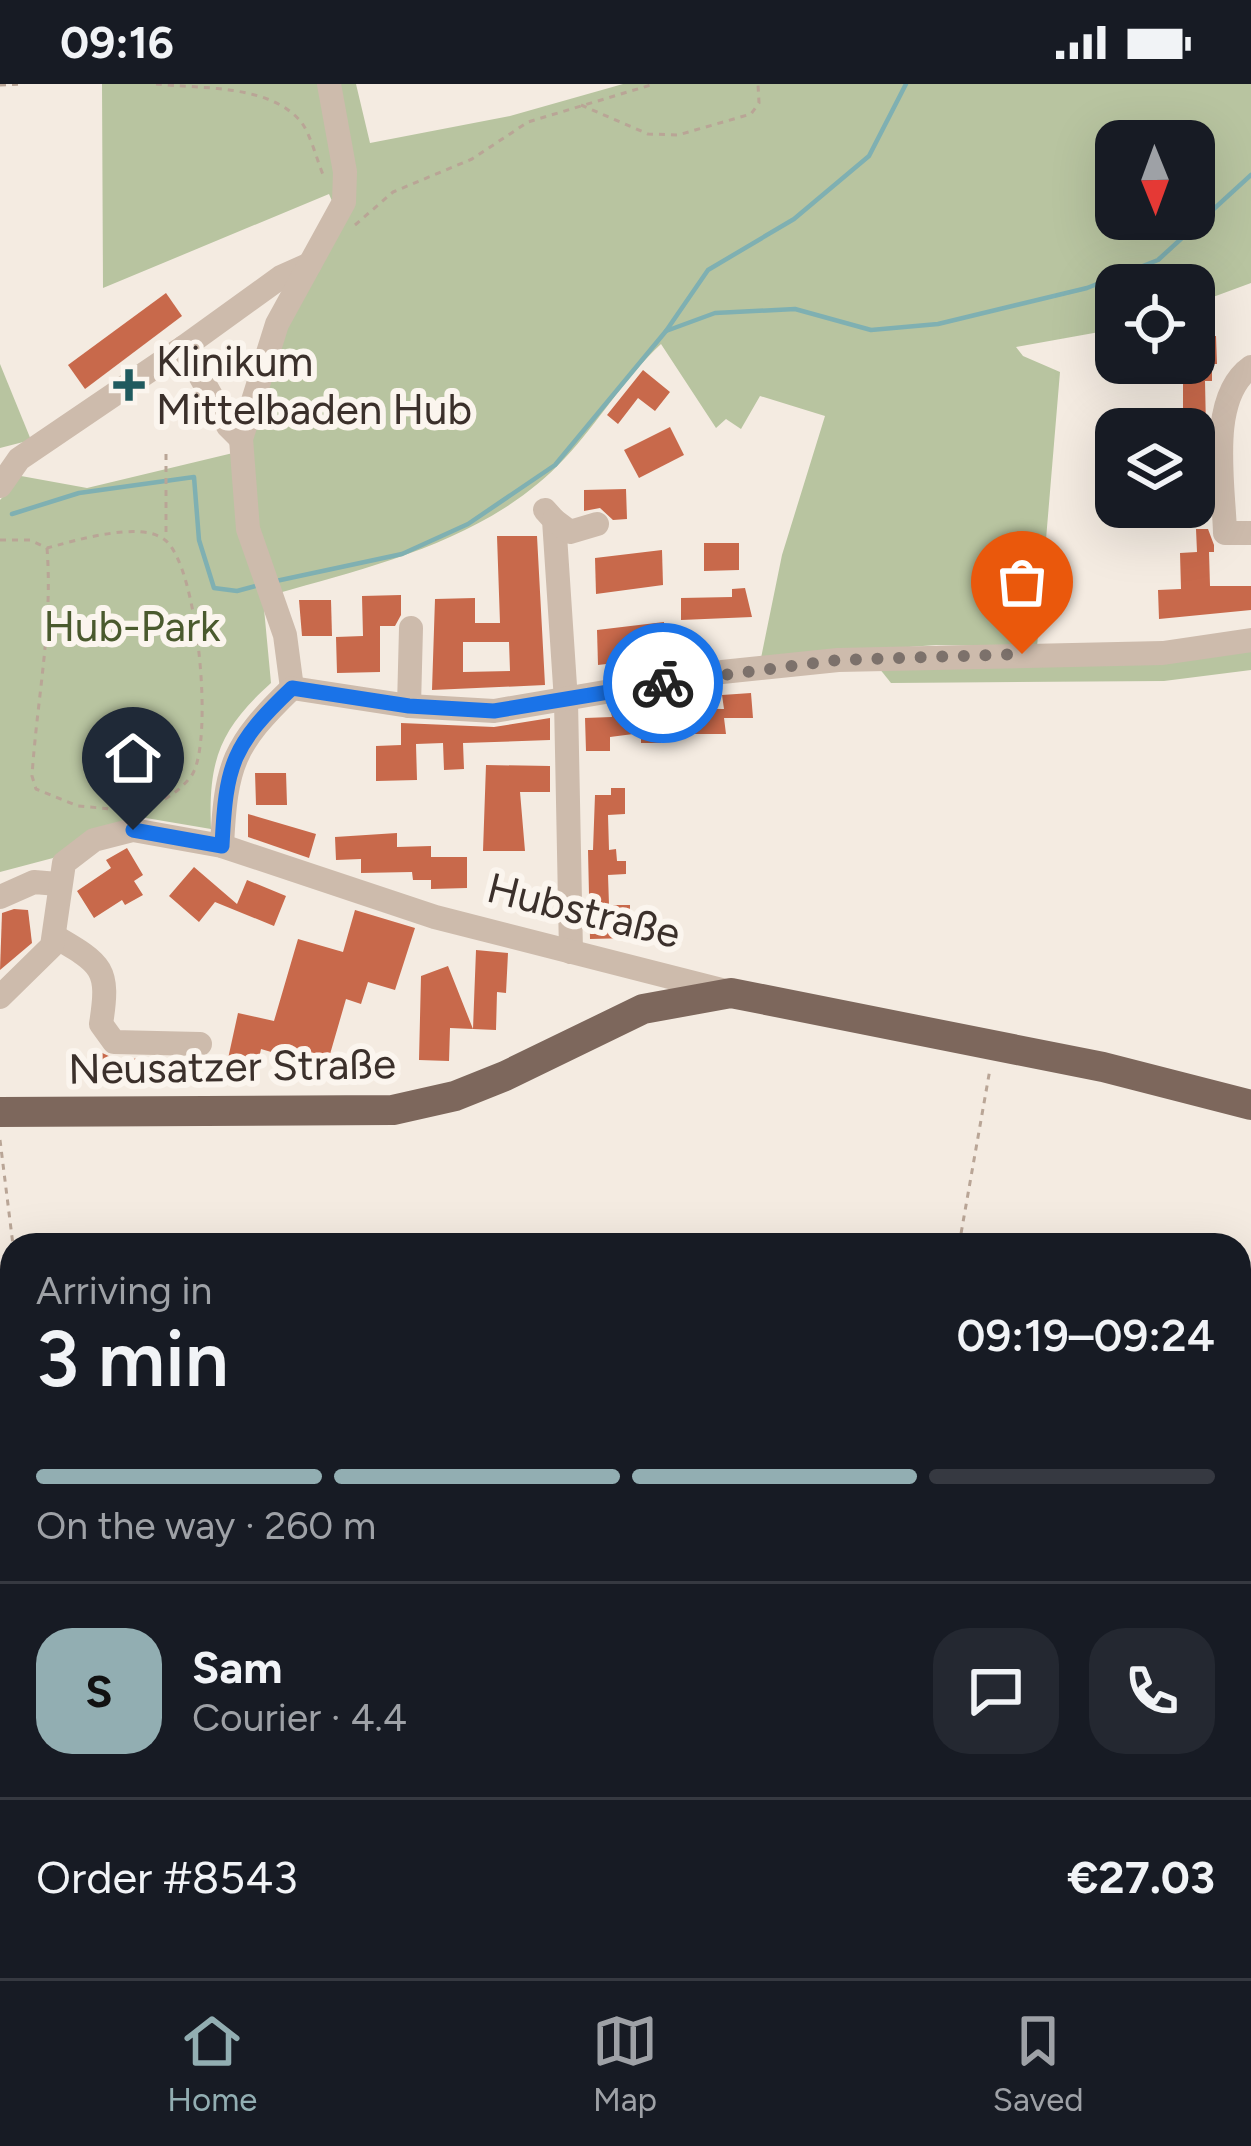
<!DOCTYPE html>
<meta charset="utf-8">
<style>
:root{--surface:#171b24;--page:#242831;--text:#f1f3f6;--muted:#9ea1a6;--line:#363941;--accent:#92aeb2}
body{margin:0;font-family:Figtree,sans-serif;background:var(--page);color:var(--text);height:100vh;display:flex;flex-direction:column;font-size:45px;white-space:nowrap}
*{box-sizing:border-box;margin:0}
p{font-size:39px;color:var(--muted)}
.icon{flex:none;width:66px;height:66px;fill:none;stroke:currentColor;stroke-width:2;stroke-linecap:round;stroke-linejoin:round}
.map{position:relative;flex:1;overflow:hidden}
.drawer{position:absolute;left:0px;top:1149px;width:1251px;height:747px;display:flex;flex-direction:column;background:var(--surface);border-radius:36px 36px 0 0;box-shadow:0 12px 48px #0002}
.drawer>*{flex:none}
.needle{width:78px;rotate:179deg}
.fabs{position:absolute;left:1095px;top:36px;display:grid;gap:24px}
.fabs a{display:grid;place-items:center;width:120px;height:120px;border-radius:24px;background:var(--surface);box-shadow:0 12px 48px #0002;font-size:60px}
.pin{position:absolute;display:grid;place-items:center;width:102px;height:102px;color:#fff;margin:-123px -51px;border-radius:50% 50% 50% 0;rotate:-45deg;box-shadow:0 0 12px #0007}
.pin .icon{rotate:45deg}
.courier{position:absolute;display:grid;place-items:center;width:120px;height:120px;margin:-60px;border:9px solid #1a73e8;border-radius:50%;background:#fff;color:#222;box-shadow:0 3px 15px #0007}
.overview em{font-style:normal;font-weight:600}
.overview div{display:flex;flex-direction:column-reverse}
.overview{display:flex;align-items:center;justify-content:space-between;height:204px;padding:0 36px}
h1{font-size:78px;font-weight:600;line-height:90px}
.bar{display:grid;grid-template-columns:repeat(4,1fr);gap:18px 12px;align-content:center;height:144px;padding:0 36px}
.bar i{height:15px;border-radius:9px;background:var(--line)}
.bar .current{background:var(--accent)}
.bar p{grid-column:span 4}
.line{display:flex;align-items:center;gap:30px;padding:0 36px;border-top:3px solid var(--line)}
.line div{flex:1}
.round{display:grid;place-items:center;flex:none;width:126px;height:126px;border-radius:36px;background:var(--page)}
.status{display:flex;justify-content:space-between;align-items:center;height:84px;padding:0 60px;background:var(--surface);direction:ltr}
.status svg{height:33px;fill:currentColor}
.menu{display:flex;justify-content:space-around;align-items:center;height:168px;border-top:3px solid var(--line);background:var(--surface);font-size:33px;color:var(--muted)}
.menu a{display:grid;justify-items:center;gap:6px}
.menu .current{color:var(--accent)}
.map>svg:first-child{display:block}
.green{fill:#b8c4a0;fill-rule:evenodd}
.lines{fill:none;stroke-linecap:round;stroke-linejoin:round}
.stream{stroke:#7fb0b2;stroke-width:4.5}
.building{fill:#c8694b;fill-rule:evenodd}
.path{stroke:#b9a596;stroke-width:3;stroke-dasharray:6 6;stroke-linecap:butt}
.minor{stroke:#cdbbac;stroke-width:24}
.major{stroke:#7d675c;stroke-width:30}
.done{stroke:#7c716b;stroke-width:12;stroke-dasharray:0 21.6}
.route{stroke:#1a73e8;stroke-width:15}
.poi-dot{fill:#1f5a5e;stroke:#fbf5ee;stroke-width:4.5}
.labels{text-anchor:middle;stroke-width:12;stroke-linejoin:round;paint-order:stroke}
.poi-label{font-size:42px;fill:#3b302b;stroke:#fbf5ee;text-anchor:start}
.park-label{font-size:42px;fill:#4a5a2e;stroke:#fbf5ee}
.street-label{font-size:42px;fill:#3b302b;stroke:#fbf5ee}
</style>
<div class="status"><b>09:16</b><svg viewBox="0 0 49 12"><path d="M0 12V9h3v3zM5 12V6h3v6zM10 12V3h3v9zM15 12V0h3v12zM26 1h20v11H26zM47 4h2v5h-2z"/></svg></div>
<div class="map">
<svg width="1251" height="1894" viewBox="0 0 1251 1894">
<rect width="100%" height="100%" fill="#f4ebe1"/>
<g class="green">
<polygon points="102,0 324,0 338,72 335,124 329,110 103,204"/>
<path d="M334,0H356L370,59L510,32L623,0H1251V199L1194,220V201H1116V245L1016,263L1023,272L1060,288L1037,563L936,561L761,574L782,471L825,332L760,312L741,345L726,335L716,344L661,260C624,294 599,338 565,374C490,455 377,481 275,510L258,460L248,364L288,235L340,143ZM1116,57H1194V135H1116Z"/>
<polygon points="0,280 31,356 0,364"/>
<path d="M233,369L263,514L271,599C220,645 208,676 211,745L140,733L91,747L53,774L0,788V416L21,392L87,404Z"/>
<polygon points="1251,566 1251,586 1164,597 891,599 879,584"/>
</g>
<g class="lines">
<g class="stream">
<polyline points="666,247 708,186 794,135 869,72 906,0"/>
<polyline points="12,430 79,409 194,393 199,456 214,504 237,507 259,501"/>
<polyline points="276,497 402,470 468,440 555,381 666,247 715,229 795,225 871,246 938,240 1087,204 1158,176 1251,91"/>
</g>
</g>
<g class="building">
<polygon points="166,209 182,232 85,305 68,281"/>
<polygon points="1197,252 1216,252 1217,280 1212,280 1212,297 1205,297 1206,345 1183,345 1183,297 1175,297 1175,279 1194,279"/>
<polygon points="643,286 670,308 655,327 638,314 618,340 607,331"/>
<polygon points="670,343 684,371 639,394 624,366"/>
<polygon points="626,405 627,435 613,436 600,424 584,427 584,406"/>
<polygon points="1196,445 1208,445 1214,461 1214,468 1209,468 1210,502 1251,502 1251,526 1159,535 1158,506 1181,505 1180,469 1197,468"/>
<path d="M497,452H537L545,601L432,606L435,515L475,514V539H500ZM463,558H509L510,587L463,588Z"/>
<polygon points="704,459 739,459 739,486 704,487"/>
<polygon points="662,466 663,501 596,510 595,474"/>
<polygon points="745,504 752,533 681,536 681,514 732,513 732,505"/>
<polygon points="401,511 401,531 395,542 380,542 380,588 337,589 336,553 363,552 362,512"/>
<polygon points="299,516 331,516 332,552 302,552"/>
<polygon points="664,538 665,573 598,581 597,546"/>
<polygon points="751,609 753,634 724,634 726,650 661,650 661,659 641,659 641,649 610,653 610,667 586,667 585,634 612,633 610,624 724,625 722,611"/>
<polygon points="550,634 550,656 463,659 464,685 444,686 443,659 416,660 417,696 376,697 376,662 401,661 401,639 494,643"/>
<polygon points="486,681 550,682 550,708 520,708 525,767 483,767"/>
<polygon points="255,689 286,689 287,721 256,721"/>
<polygon points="611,704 625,704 625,730 608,731 609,766 616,765 617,777 626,777 626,790 608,791 609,821 630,821 630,854 590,855 588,766 593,766 595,711 611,711"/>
<polygon points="248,730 316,750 309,774 248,753"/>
<polygon points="397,749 397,763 431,762 431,773 467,773 467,804 431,805 431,796 413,796 412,788 361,789 361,775 336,776 335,753"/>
<polygon points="127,764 143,791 134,797 143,811 125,821 122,816 94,834 77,807 111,784 106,776"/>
<polygon points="194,783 237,820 247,796 286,812 274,842 215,818 199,838 169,812"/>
<polygon points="14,825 28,826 32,859 0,886 2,829"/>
<polygon points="355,826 415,844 395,906 368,898 361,920 346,915 326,984 261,965 254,999 224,993 238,929 274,937 298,855 343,868"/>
<polygon points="476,866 508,869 506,909 497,908 496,946 473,945"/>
<polygon points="448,882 473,945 450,944 449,977 419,976 421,892"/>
<polygon points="98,967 113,974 183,976 183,981 164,981 170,1000 96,998"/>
</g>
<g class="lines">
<g class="path">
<path d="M156,0C202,5 271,0 302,39C312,54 317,77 324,93"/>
<polyline points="0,1 24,0"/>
<polyline points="581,21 648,50 678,51 751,30 759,19 758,0"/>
<polyline points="355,141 393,108 472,75 528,38 654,0"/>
<polyline points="166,370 166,452"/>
<path d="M0,456H30L47,464C74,457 141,436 165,456C198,482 214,656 192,691C179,709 159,720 139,726"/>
<path d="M47,464C53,541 37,615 32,692L36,705L78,722L123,726"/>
<polyline points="0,1056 13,1161"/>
<polyline points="959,1161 990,985"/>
<polyline points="0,1182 10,1185"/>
<polyline points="0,1221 12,1180"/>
<polyline points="0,1377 12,1390"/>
</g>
<g class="minor">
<polyline points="184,263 281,193 310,180"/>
<path d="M1251,283C1207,314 1224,402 1225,449H1251"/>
<polyline points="0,402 19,375 184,263 228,342 241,355"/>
<polyline points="545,426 554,436 566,617 571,868"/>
<polyline points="554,436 570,448 597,440"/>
<polyline points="292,604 409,622 494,627 722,588 838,576 1163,569 1251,556"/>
<polyline points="292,604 285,551 248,445 241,355 277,240 344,118 345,88 329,0"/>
<polyline points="409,622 411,544"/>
<path d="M222,762C226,680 233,661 292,604"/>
<polyline points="0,813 34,798 58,800"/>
<path d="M54,852C102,880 110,884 101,940L114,958L200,960"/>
<polyline points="0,913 52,862 64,779 94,756 133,746 222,762 435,833 729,908"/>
</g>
<polyline class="major" points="0,1028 393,1026 455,1012 505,992 643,925 731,909 1103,983 1251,1021"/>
</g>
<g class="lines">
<polyline class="done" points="663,599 838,576 1022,570"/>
<path class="route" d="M133,746L222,762C226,680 232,661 292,604L409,622L494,627L663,599"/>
</g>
<path class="poi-dot" d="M123 283h12v12h12v12h-12v12h-12v-12h-12v-12h12z"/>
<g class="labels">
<g class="poi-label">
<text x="156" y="292">Klinikum<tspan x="156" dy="48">Mittelbaden Hub</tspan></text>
</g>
<g class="park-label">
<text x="132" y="557">Hub-Park</text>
</g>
<g class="street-label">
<text transform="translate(584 826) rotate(14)" y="15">Hubstraße</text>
<text transform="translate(232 982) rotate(-1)" y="15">Neusatzer Straße</text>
</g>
</g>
</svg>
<div class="fabs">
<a><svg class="needle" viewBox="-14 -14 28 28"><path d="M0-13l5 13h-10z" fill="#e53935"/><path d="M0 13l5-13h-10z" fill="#9ea1a6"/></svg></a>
<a><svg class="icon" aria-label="locate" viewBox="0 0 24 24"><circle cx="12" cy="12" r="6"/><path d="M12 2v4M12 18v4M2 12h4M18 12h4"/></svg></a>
<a><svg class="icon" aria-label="layers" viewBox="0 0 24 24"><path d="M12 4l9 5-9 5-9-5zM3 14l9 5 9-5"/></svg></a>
</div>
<div class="pin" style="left:1022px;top:570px;background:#ea580c"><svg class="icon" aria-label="bag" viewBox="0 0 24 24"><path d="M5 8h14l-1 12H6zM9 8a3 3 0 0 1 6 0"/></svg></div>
<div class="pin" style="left:133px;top:746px;background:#1f2937"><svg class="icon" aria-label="home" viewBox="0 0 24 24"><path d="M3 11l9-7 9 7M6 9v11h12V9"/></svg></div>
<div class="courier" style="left:663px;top:599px"><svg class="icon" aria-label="bike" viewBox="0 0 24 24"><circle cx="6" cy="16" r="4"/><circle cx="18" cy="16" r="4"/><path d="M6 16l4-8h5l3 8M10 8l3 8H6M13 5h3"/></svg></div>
<section class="drawer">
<div class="overview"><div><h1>3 min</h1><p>Arriving in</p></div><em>09:19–09:24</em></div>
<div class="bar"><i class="current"></i><i class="current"></i><i class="current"></i><i></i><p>On the way · 260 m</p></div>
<div class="line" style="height:216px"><b class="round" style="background:var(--accent);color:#111">S</b><div><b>Sam</b><p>Courier · 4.4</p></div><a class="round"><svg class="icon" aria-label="chat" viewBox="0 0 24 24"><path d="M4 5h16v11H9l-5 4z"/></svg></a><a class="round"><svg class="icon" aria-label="phone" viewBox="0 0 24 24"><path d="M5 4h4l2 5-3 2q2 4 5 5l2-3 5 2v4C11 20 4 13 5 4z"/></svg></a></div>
<div class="line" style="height:156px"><div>Order #8543</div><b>€27.03</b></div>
</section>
</div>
<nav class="menu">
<a class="current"><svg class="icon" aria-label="home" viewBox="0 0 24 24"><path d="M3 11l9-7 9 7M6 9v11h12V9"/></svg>Home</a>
<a><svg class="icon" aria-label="map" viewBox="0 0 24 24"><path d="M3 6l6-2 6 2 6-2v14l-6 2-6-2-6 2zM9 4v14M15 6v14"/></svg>Map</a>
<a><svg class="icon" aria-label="saved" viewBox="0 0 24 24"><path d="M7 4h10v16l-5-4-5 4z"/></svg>Saved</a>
</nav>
